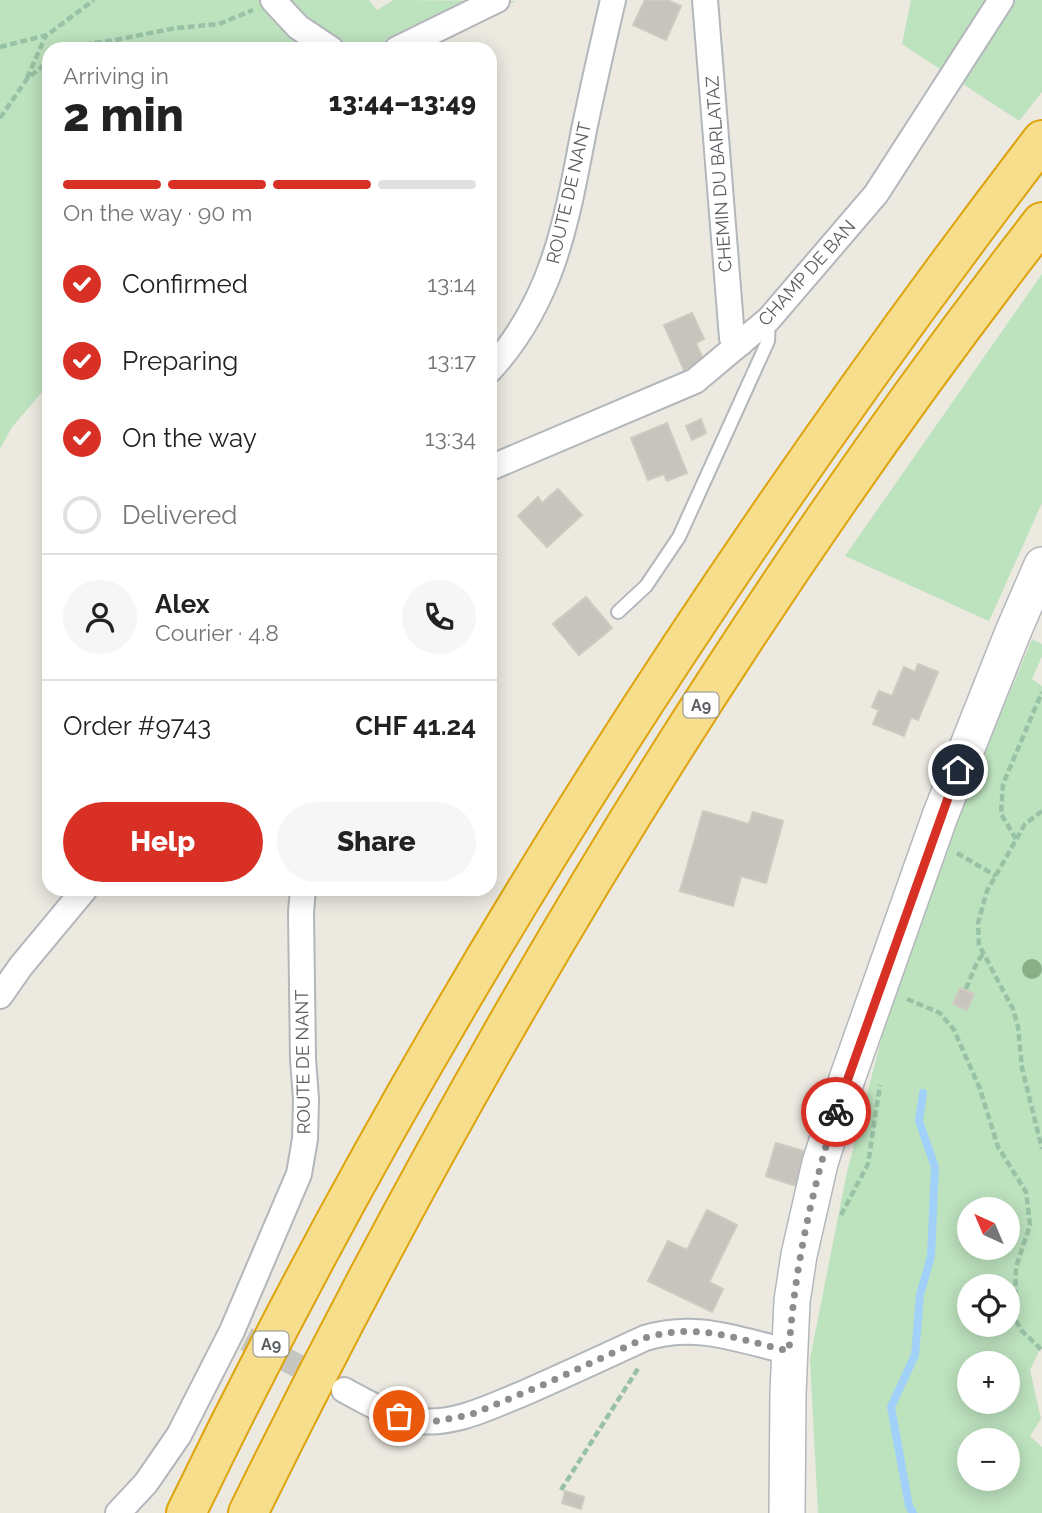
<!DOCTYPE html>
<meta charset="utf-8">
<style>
:root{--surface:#fff;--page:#f6f6f6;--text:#222;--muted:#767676;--line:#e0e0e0;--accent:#d93025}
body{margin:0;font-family:Raleway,sans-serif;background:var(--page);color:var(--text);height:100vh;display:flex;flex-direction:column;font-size:26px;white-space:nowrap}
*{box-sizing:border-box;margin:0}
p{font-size:23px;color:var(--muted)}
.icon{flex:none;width:38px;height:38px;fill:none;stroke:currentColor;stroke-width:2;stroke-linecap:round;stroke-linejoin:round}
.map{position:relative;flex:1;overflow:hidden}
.side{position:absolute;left:42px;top:42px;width:455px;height:854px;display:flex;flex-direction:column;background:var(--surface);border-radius:21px;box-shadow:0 4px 18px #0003}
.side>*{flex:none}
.needle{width:46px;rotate:316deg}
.controls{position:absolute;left:957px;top:1197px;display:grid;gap:14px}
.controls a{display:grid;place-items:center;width:63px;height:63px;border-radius:50%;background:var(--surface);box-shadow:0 4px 18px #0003;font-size:35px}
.pin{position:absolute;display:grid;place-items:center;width:60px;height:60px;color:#fff;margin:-30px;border:4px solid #fff;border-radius:50%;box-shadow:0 2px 7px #0007}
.courier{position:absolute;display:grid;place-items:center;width:70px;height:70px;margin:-35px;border:5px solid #d93025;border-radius:50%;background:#fff;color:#222;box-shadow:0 2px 9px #0007}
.summary em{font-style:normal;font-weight:800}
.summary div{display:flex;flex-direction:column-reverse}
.summary{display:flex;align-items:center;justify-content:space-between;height:119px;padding:0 21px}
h1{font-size:46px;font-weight:800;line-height:52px}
.bar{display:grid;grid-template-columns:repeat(4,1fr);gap:10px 7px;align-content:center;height:84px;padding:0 21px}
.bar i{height:9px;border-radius:5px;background:var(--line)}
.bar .active{background:var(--accent)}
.bar p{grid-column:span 4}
.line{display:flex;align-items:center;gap:18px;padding:0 21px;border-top:2px solid var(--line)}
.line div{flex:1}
.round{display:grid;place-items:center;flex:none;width:74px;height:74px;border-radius:37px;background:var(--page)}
ol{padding:0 21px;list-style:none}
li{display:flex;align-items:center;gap:21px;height:77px}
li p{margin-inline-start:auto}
li .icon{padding:7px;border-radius:50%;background:var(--accent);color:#fff;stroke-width:4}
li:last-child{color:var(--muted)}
li i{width:38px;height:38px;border:4px solid var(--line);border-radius:50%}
.cta{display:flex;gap:14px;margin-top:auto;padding:14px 21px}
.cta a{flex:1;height:80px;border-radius:42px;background:var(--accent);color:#fff;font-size:28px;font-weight:800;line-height:80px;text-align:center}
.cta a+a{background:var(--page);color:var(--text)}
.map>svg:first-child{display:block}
.green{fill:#bde2be;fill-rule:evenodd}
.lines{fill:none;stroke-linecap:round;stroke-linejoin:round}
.stream{stroke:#a1d1f9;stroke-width:8}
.building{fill:#c6c4bd;stroke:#cfcabf;stroke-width:2}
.street-tunnel{stroke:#c6c6c0;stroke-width:24;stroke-dasharray:24 12;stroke-linecap:butt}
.lane-casing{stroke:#b3b6ba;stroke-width:16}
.street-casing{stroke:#b3b6ba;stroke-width:28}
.secondary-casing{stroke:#b4b7bc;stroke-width:38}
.highway-casing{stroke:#dea30d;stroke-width:42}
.path{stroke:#97c2a5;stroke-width:4.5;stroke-dasharray:7 3.5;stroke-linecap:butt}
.lane{stroke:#fff;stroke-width:12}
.street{stroke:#fff;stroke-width:24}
.secondary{stroke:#fff;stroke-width:35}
.highway{stroke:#f6de8c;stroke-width:38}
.tree{fill:#89af87}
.done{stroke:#8c8d8d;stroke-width:7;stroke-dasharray:0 12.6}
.route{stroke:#d93025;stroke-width:9}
.labels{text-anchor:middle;stroke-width:5;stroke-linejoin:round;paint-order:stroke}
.shield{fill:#fff;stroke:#8b8d90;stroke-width:2}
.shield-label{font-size:16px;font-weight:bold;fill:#595c60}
.street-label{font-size:18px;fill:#595c60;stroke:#fff}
</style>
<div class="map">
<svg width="1042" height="1513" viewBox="0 0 1042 1513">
<rect width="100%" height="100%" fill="#ebe9e0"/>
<g class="green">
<polygon points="0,0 369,0 377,10 394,0 516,1 406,49 49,49 49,384 12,427 0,449"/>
<polygon points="911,0 1042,0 1042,92 1019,121 902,44"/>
<polygon points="1042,274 1042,503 989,621 845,556"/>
<path d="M1032,639L1042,644V656L1032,679L1042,686V1345L1030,1370L1041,1419L1030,1436L1042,1447V1513H818L810,1359L847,1172L907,939ZM970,1209H1008V1248H970ZM970,1286H1008V1325H970ZM970,1363H1008V1402H970ZM970,1440H1008V1479H970Z"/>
</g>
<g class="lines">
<polyline class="stream" points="913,1513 909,1506 891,1407 915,1355 920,1295 931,1256 935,1167 919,1121 923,1093"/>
</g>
<g class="building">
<polygon points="645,0 667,0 681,6 666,40 633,25"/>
<polygon points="692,313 704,339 696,343 704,361 684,370 664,325"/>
<polygon points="701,419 706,433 692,440 686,426"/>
<polygon points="667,423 687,473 667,481 664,474 648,480 631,438"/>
<polygon points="558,489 582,515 547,547 518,516 538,497 542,503"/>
<polygon points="586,597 612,628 579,655 553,624"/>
<polygon points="918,664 938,672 918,720 911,717 904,736 873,724 879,710 872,707 879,691 892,696 904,667 915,672"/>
<polygon points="703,811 749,824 753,812 783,821 766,883 741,876 733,906 680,891"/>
<polygon points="960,988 974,994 967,1010 953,1004"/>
<polygon points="776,1143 807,1152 796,1186 766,1176"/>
<polygon points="707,1210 737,1225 709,1282 723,1289 712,1312 648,1281 668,1241 687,1250"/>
<polygon points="565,1491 584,1497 581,1509 562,1503"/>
</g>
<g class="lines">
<polyline class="street-tunnel" points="246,1339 329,1382"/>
<g class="lane-casing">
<polyline id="lane" points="618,612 646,586 679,537 768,341 769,320"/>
</g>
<g class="street-casing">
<g id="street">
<polyline points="273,0 298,27 331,49"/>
<polyline points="705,0 732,338 741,343"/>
<polyline points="397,49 497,0"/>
<path d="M490,370C554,300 567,219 584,130C593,87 603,43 613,0"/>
<polyline points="490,468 695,381 769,319 876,194 1001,0"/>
<polyline points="0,996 21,966 85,889"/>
<path d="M344,1390C368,1403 391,1417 419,1421C455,1425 489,1407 522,1394C563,1376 604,1357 645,1338C697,1322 737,1340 788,1351"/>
<polyline points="118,1513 146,1483 179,1435 232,1331 299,1174 305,1139 306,1099 303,1059 301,912 303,889"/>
</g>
</g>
<g class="secondary-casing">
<polyline id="secondary" points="787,1513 788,1393 792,1301 799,1255 820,1163 847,1079 940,816 1013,632 1042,565"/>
</g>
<g class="highway-casing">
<g id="highway">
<path d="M186,1513C421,1026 714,569 1042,140"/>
<path d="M248,1513C471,1059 731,622 1042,222"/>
</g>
</g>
<g class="path">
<polyline points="0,47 47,35 94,0"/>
<polyline points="64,49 67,47 115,40 176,28 219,24 253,10"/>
<polyline points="27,78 46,35"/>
<polyline points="0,118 27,79 49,61"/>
<polyline points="1042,811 1025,824 987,891 978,923 979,945 1013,1009 1018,1027 1022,1068 1042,1149"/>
<polyline points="1016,839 1001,814 1003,784 1042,692"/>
<polyline points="957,853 996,876"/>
<polyline points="966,989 977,962 983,954"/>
<polyline points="907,999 940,1013 954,1030 980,1089 998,1147 1026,1192 1030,1225 1016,1267 1015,1319 1022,1331 1042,1350"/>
<polyline points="841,1215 868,1164 880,1085"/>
<polyline points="561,1490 639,1367"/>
</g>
<use href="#lane" class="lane"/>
<use href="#street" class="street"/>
<use href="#secondary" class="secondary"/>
<use href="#highway" class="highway"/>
</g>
<circle class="tree" cx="1032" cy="969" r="10"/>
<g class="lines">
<path class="done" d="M399,1416L436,1421L470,1415L545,1384L645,1338C698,1322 736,1339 789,1351C794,1269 812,1191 836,1112"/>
<polyline class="route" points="836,1112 958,770"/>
</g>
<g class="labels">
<g class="shield">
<rect x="683.5" y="692.5" width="35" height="25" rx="5"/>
<rect x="253.5" y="1331.5" width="35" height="25" rx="5"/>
</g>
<g class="shield-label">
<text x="701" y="711">A9</text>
<text x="271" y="1350">A9</text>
</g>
<g class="street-label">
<text transform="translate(719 174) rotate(-94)" y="6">CHEMIN DU BARLATAZ</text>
<text transform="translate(569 193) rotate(-77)" y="6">ROUTE DE NANT</text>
<text transform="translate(807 273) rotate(-48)" y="6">CHAMP DE BAN</text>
<text transform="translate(303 1062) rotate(-91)" y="6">ROUTE DE NANT</text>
</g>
</g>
</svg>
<div class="controls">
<a><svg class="needle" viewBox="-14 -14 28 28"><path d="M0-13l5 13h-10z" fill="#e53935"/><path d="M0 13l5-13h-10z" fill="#767676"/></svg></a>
<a><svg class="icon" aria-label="locate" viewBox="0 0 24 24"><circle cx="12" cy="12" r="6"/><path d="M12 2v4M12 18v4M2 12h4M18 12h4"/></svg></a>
<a>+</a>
<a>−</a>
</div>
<div class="pin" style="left:399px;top:1416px;background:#ea580c"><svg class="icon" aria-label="bag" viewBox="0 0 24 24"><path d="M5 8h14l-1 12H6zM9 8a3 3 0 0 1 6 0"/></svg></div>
<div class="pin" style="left:958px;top:770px;background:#1f2937"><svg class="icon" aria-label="home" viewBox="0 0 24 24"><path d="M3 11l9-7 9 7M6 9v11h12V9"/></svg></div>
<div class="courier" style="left:836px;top:1112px"><svg class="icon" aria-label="bike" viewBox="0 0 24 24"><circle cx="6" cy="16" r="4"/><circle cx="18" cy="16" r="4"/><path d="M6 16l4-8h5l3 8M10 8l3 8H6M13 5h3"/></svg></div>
<section class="side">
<div class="summary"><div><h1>2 min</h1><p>Arriving in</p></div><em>13:44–13:49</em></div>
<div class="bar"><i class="active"></i><i class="active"></i><i class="active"></i><i></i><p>On the way · 90 m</p></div>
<ol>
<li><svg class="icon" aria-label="check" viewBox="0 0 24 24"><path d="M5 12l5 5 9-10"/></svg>Confirmed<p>13:14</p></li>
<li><svg class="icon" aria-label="check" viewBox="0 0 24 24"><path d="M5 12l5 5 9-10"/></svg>Preparing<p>13:17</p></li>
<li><svg class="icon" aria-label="check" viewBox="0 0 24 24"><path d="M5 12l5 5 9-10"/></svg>On the way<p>13:34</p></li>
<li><i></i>Delivered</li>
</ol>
<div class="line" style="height:126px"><a class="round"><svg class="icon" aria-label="person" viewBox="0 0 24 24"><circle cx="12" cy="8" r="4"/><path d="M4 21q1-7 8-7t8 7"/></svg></a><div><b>Alex</b><p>Courier · 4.8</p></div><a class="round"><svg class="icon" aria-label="phone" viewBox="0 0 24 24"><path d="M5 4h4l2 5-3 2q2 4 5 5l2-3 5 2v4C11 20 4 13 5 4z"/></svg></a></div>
<div class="line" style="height:91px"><div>Order #9743</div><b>CHF 41.24</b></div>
<div class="cta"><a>Help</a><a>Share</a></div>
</section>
</div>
